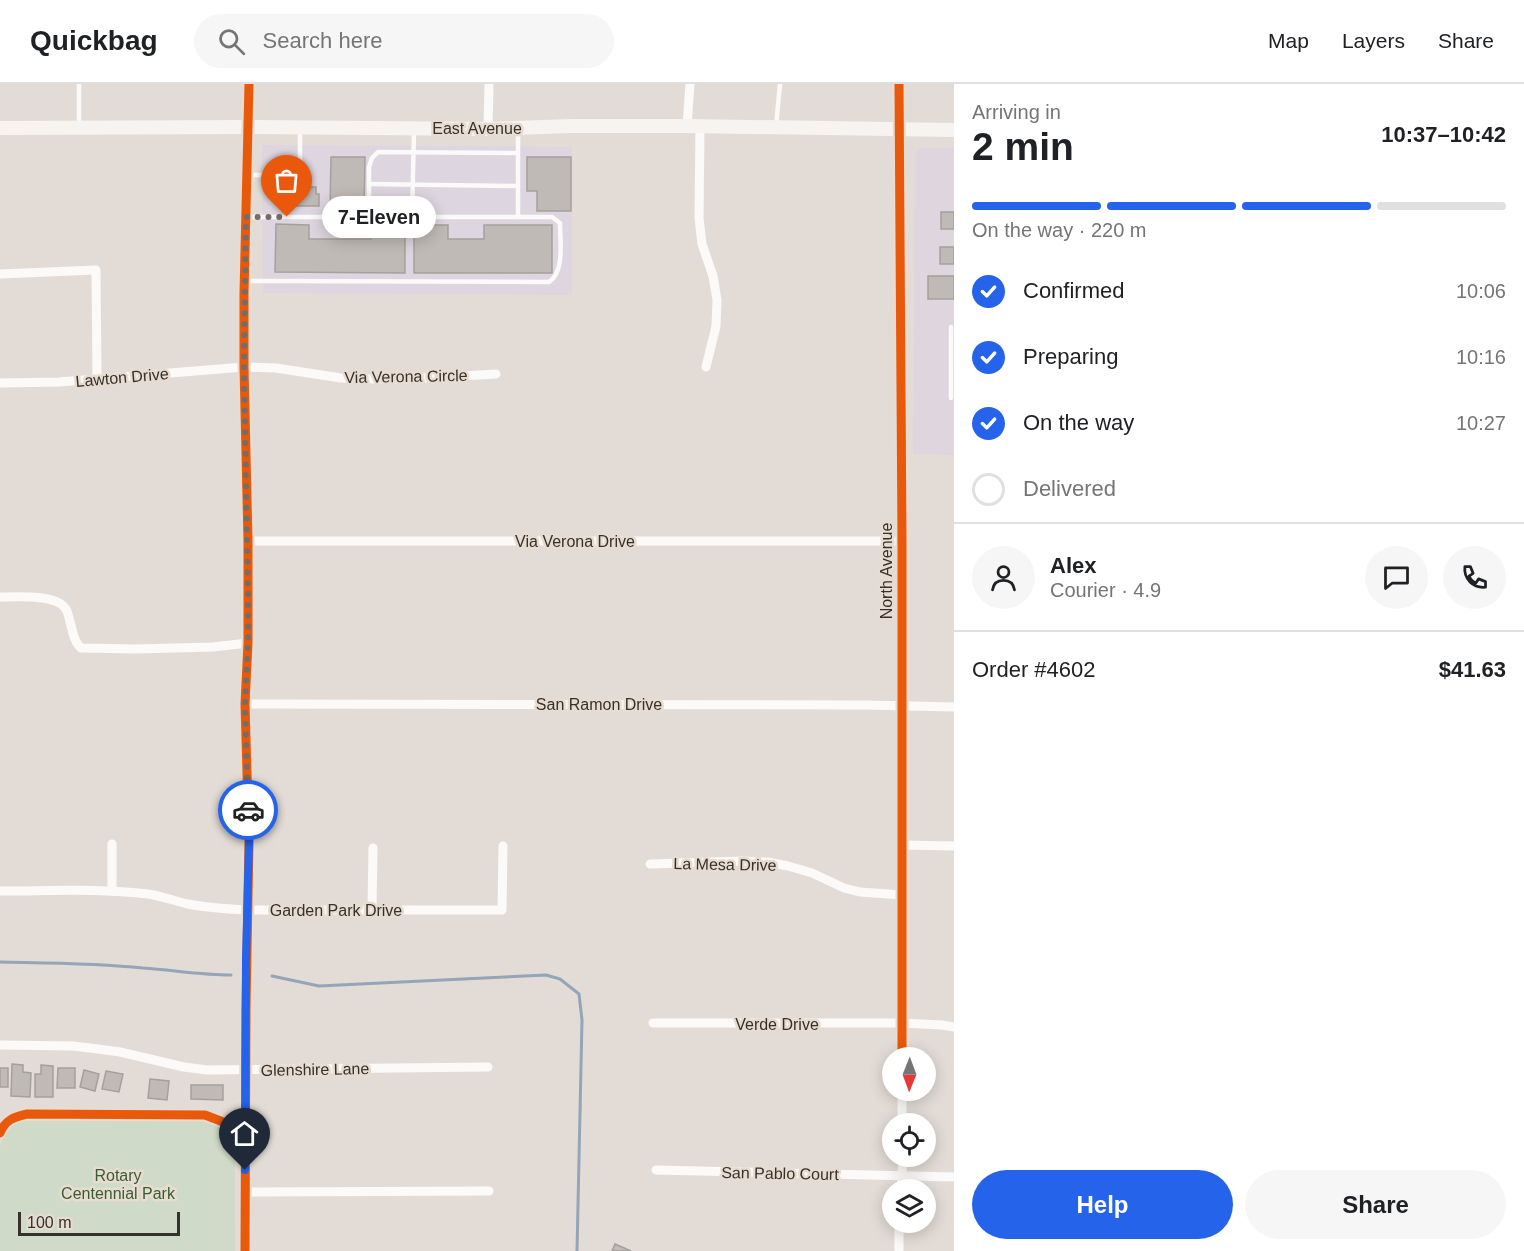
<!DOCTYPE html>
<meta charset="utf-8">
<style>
:root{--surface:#fff;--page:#f6f6f6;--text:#202124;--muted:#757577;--line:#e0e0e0;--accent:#2563eb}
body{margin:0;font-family:Arial,sans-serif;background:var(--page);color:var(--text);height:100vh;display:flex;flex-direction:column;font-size:22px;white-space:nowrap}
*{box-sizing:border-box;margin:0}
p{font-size:20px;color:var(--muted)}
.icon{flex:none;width:33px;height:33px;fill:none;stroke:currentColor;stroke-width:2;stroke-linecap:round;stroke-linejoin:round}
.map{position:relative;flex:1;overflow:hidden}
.side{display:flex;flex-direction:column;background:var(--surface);width:570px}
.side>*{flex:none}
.needle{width:39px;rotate:181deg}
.controls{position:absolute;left:882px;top:963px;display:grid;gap:12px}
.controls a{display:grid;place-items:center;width:54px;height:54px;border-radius:50%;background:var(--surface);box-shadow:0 3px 15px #0003;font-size:30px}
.scale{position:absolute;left:18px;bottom:15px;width:162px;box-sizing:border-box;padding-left:6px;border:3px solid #36312d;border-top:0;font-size:16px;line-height:21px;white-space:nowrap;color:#36312d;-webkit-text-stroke:4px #e8dcd1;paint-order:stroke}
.pin{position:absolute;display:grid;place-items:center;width:51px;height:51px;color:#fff;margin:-62px -26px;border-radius:50% 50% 50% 0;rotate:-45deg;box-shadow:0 0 6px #0007}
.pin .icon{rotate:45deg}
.courier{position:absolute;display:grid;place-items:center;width:60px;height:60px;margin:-30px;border:4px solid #2563eb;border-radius:50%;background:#fff;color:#222;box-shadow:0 2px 8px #0007}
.bubble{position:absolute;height:42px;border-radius:21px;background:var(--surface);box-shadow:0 3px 15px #0003;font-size:20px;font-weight:700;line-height:42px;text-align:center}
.summary em{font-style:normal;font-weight:700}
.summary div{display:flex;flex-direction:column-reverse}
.summary{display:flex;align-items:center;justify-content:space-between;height:102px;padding:0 18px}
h1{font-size:39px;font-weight:700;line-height:45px}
.bar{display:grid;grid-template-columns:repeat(4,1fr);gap:9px 6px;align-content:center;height:72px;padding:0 18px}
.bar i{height:8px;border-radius:4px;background:var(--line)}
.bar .on{background:var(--accent)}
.bar p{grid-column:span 4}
.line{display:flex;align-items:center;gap:15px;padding:0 18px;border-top:2px solid var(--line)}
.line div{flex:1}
.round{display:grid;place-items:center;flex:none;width:63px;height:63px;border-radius:32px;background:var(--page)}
ol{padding:0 18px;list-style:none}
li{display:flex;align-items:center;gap:18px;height:66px}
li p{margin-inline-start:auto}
li .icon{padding:6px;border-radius:50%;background:var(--accent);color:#fff;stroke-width:4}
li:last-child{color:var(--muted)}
li i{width:33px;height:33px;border:3px solid var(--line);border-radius:50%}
.primary-button{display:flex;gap:12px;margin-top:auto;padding:12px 18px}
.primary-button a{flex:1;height:69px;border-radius:36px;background:var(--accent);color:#fff;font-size:24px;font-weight:700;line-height:69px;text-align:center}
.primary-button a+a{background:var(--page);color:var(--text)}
header{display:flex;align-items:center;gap:36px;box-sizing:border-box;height:84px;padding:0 30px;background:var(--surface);border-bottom:2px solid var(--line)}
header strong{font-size:28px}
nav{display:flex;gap:33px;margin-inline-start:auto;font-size:21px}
.search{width:420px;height:54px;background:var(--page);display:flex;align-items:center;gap:15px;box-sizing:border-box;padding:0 21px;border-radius:33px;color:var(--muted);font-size:22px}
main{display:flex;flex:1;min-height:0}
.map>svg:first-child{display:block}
.commercial{fill:#ddd5df}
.education{fill:#ded5de}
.green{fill:#d0dac9}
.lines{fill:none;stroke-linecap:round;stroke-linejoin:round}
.stream{stroke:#93a5b7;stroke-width:3}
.building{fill:#c0bab6;stroke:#a5a09c;stroke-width:1.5}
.service{stroke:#fbfaf9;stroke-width:4.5}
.minor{stroke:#fbfaf9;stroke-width:9}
.secondary{stroke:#f7f3f1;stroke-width:14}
.cycleway-casing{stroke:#e8dcd1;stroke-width:13}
.cycleway{stroke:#e8590c;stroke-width:9}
.done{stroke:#736d68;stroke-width:6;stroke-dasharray:0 10.8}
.route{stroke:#2563eb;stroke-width:8}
.labels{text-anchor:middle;stroke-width:5;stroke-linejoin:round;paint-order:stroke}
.street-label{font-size:16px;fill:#36312d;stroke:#e8dcd1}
.park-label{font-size:16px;fill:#365e32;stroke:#e8dcd1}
</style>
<header>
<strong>Quickbag</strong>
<div class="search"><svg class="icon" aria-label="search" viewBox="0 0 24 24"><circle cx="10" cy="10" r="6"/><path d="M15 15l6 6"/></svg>Search here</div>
<nav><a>Map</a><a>Layers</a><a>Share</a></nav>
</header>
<main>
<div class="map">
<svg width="954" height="1167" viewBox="0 0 954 1167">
<rect width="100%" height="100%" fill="#e3dcd6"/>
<polygon class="commercial" points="262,61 572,63 572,211 263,209"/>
<polygon class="education" points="921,64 954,64 954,371 913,370 915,71 917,67"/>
<path class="green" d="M28,1033L204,1034L235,1044V1167H0V1063C5,1045 9,1038 28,1033Z"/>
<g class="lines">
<g class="stream">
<path d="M0,878C48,879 96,879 143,884C173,886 202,891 231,891"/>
<polyline points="272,892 319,902 546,891 560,895 579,910 582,936 577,1167"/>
</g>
</g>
<g class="building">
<polygon points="331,73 365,73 364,125 330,125"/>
<polygon points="527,73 571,73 571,127 537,127 537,107 527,107"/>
<polygon points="279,103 316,103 316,110 319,110 319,122 279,122"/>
<rect x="941" y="128" width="13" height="17"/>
<polygon points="276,140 309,141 309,155 371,155 371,141 405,141 405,189 275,188"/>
<polygon points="414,141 448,141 448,155 484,155 484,141 552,141 552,189 414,189"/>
<rect x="940" y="163" width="14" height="17"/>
<rect x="928" y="192" width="26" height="23"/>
<polygon points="12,980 23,981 23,988 31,989 30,1013 11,1012"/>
<polygon points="41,981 53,982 53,1013 35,1013 35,990 41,990"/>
<rect x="0" y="984" width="8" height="19"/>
<polygon points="58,984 75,984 75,1004 57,1004"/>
<polygon points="84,986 99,990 95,1007 80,1003"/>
<polygon points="106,987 123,990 119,1008 102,1005"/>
<polygon points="150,995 169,997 167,1016 148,1014"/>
<polygon points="191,1001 223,1001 223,1016 191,1015"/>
<polygon points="615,1160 631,1167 612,1167"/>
</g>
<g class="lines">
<g class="service">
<polyline points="79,41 79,0"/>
<polyline points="776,42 780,0"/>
<polyline points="518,45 518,133"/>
<polyline points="247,91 300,91 300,44"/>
<polyline points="369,100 518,102"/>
<polyline points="369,133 369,83 372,74 378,68 518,69"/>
<polyline points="412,133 414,47"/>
<path d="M245,197L549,198C565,188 560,156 560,139L552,133H246"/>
<polyline points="951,314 951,243"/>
</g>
<g class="minor">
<polyline points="899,0 902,457 902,974"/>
<polyline points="687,42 690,0"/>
<polyline points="700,42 699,134 702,160 713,192 717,216 716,242 706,283"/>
<polyline points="488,45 489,0"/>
<polyline points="0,190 96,186 97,294"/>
<polyline points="0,299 59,298 244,283 276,284 341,294 373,295 408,295 496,290"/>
<polyline points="248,457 902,457"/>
<path d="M0,513C15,513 56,510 65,524C68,527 69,534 70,538C73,547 73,557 81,564L136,565L213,563L248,559"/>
<polyline points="245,620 866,621 954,623"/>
<polyline points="902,761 954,762"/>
<polyline points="650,780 742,777 767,778 788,782 812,789 844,804 860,808 902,811"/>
<path d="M0,807C49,807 99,804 148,810C162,812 174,817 188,820C208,824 227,825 247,826H502L503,762"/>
<polyline points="112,807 112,760"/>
<polyline points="372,825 373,764"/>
<polyline points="653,939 902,939 942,941 954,943"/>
<polyline points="0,961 73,962 98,965 120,968 184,983 207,986 488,983"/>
<polyline points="902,1006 902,1040"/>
<polyline points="656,1086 954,1093"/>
<polyline points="901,1106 903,1072"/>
<polyline points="245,1108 489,1107"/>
<polyline points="899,1138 899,1167"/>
<polyline points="245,1167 246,922 249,758 245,620 248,559 248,457 244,283 244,209 249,0"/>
</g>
<polyline class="secondary" points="0,44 248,43 488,45 571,42 687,42 954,46"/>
<g class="cycleway-casing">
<g id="cycleway">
<polyline points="899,0 902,457 902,974"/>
<path d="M0,1049C5,1036 14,1033 27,1030L205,1031L231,1041L245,1040"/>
<polyline points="245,1167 246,922 249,758 245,620 248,559 248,457 244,283 244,209 249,0"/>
</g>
</g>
<use href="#cycleway" class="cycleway"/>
</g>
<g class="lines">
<polyline class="done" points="248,726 245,620 248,559 248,513 244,283 246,133 287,133"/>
<polyline class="route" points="245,1086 246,874 249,758 248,726"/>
</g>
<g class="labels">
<g class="street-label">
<text x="477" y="50">East Avenue</text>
<text transform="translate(406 292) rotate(-1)" y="6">Via Verona Circle</text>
<text transform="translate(122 293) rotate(-5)" y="6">Lawton Drive</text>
<text x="575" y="463">Via Verona Drive</text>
<text transform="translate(886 487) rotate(-90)" y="6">North Avenue</text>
<text x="599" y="626">San Ramon Drive</text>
<text transform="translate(725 780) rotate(1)" y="6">La Mesa Drive</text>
<text x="336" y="832">Garden Park Drive</text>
<text x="777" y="946">Verde Drive</text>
<text transform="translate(315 985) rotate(-1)" y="6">Glenshire Lane</text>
<text transform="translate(780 1089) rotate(1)" y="6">San Pablo Court</text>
</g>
<g class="park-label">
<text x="118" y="1097">Rotary<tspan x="118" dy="18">Centennial Park</tspan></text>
</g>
</g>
</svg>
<div class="controls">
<a><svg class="needle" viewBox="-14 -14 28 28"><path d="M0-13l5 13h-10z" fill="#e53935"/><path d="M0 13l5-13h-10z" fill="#757577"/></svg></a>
<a><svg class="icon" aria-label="locate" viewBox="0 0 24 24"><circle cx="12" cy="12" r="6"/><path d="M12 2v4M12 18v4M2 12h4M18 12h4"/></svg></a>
<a><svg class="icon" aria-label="layers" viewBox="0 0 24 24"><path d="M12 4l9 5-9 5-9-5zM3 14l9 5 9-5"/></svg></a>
</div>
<div class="scale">100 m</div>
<div class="pin" style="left:287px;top:133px;background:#ea580c"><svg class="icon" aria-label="bag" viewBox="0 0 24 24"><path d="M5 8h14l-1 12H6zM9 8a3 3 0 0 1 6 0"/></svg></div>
<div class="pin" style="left:245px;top:1086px;background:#1f2937"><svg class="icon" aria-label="home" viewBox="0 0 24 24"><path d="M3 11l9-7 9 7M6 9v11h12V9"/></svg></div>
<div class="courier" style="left:248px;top:726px"><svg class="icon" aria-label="car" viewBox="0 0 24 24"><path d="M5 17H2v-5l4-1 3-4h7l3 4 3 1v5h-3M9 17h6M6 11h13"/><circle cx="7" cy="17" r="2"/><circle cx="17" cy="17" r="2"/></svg></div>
<div class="bubble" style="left:322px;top:112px;width:114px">7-Eleven</div>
</div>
<section class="side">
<div class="summary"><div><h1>2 min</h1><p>Arriving in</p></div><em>10:37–10:42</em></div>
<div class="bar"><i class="on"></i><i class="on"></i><i class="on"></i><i></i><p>On the way · 220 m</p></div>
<ol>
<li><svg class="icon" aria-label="check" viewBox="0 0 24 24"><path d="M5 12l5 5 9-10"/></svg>Confirmed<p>10:06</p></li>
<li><svg class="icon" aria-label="check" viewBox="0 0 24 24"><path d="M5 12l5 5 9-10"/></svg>Preparing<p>10:16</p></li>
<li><svg class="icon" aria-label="check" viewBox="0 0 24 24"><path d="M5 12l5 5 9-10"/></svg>On the way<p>10:27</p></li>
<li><i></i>Delivered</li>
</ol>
<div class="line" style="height:108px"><a class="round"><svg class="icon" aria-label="person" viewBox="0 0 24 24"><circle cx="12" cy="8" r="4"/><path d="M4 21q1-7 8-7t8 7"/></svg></a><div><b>Alex</b><p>Courier · 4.9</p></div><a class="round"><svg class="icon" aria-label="chat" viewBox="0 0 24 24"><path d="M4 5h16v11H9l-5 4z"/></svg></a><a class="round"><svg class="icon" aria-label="phone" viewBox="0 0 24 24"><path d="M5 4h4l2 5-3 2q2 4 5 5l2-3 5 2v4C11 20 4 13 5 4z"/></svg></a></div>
<div class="line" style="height:78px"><div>Order #4602</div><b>$41.63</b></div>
<div class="primary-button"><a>Help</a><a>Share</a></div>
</section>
</main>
